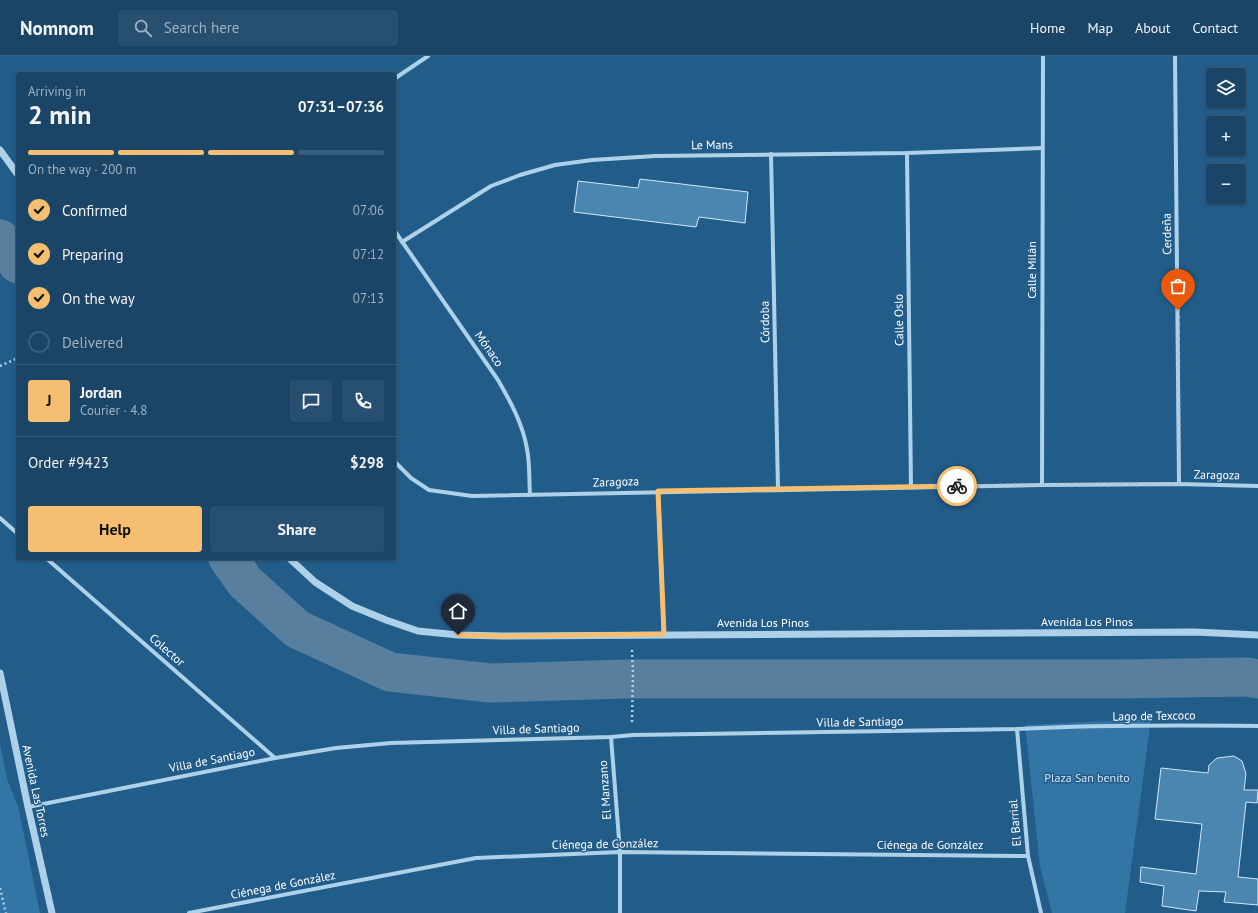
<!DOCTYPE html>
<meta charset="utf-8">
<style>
:root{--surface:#1a4567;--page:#274f70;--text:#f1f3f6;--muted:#9fb1c0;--line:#385d7b;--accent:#f6be70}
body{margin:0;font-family:"PT Sans",sans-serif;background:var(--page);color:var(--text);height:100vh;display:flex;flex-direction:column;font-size:15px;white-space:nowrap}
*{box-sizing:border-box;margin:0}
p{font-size:13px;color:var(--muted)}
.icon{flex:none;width:22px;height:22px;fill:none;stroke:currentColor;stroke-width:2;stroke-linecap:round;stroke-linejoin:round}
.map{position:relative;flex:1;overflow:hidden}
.drawer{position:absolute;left:16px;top:16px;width:380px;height:488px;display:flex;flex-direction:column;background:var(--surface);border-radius:4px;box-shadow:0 1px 3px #0004,0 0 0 1px var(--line)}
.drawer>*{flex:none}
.buttons{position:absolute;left:1206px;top:12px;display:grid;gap:8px}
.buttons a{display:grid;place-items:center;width:40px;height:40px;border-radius:4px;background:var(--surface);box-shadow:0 1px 3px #0004,0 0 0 1px var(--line);font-size:20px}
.pin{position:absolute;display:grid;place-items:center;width:34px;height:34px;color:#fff;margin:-41px -17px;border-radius:50% 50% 50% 0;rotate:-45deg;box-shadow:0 0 4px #0007}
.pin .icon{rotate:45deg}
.courier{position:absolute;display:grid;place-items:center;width:40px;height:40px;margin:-20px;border:3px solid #f6be70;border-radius:50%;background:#fff;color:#222;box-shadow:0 1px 5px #0007}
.overview em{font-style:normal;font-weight:600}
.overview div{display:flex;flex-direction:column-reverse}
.overview{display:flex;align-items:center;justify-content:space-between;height:68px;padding:0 12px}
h1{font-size:26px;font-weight:600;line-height:30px}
.bar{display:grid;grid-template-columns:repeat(4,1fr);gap:6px 4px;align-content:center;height:48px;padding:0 12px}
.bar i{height:5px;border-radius:3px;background:var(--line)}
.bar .on{background:var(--accent)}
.bar p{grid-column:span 4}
.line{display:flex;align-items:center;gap:10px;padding:0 12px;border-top:1px solid var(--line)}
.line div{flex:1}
.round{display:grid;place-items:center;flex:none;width:42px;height:42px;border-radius:4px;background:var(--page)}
ol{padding:0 12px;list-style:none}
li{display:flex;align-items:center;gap:12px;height:44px}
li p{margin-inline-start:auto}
li .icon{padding:4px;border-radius:50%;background:var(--accent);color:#111;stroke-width:4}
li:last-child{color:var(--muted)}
li i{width:22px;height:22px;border:2px solid var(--line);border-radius:50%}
.action{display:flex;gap:8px;margin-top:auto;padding:8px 12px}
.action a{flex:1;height:46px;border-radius:4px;background:var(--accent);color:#111;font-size:16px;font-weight:600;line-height:46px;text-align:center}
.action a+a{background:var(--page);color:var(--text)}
header{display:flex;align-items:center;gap:24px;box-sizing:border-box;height:56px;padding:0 20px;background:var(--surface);border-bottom:1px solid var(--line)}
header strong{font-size:19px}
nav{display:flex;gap:22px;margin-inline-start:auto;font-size:14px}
.search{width:280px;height:36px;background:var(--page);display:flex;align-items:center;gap:10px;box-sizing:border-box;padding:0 14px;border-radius:4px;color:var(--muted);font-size:15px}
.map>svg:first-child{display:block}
.green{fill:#3375a4}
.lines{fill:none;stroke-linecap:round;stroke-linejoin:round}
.river{stroke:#587f9e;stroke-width:39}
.building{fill:#4b86b1;stroke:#d3e8f8}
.path{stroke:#aed1ea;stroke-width:2.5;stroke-dasharray:2 3;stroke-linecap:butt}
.minor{stroke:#aed1ea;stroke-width:4}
.tertiary{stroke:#aed1ea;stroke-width:7}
.done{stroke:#b2c6d6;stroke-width:4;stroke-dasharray:0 7.2}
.route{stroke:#f6be70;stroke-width:5}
.labels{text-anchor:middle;stroke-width:3;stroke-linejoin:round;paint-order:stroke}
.street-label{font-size:12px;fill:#fff;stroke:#225c89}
.park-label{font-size:12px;fill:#d3e8f8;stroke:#225c89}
</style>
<header>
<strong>Nomnom</strong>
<div class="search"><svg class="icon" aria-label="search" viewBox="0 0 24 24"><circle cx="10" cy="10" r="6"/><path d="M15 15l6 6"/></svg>Search here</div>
<nav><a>Home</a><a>Map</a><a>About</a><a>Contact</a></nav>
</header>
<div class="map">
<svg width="1258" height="857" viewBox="0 0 1258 857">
<rect width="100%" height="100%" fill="#225c89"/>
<g class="green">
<polygon points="1151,663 1125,857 1052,857 1040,810 1025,669"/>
<polygon points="0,687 7,723 18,750 40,857 0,857"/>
</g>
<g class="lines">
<g class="river">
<polyline points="0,183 18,208"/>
<polyline points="228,502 245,526 297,573 390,616 490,627 626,623 1118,623 1247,621 1258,623"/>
</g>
</g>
<g class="building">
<polygon points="640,123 748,136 745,167 699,161 696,171 574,156 578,125 638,132"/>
<polygon points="1234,700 1242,705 1246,718 1244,734 1258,734 1257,747 1246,746 1238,821 1258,823 1258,849 1224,846 1226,836 1199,835 1196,855 1162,850 1164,830 1140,826 1141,811 1196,818 1202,768 1155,763 1161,712 1208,717 1209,709 1217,702"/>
</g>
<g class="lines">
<g class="path">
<polyline points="0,310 18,302"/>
<polyline points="632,594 633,616 632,666"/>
<polyline points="0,832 6,857"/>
</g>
<g class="minor">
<polyline points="1175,0 1179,428"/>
<polyline points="394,23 428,0"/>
<polyline points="907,97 911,431"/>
<polyline points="771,98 778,433"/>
<path d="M394,174L498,324C510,345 523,368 527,393C530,408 529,424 530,439"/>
<polyline points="402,186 491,130 520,119 555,109 592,104 655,100 907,97 1042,92"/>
<polyline points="394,405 411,422 429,434 472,440 1042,429 1179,428 1258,430"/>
<polyline points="1042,429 1043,0"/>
<polyline points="658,435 664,579"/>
<polyline points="0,462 18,478"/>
<polyline points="46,502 275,702"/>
<polyline points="1017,673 1028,800 1041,857"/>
<polyline points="611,681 620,796 620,857"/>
<path d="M28,751L275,702L336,692L391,687L611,681L633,679L1017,673C1097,669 1178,669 1258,670"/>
<polyline points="189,857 476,802 620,796 1028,800"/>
</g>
<g class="tertiary">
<polyline points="0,94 18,119"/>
<polyline points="289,502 315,526 352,550 386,564 418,575 458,579 503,580 1195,576 1258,579"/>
<polyline points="0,617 28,751 52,857"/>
</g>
</g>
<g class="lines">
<polyline class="done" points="957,430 1179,428 1178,254"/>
<polyline class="route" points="458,579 503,580 664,578 658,435 957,430"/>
</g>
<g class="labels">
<g class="street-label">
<text transform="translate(712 89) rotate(-1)" y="4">Le Mans</text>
<text transform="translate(1167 178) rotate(-91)" y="4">Cerdeña</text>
<text transform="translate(1032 214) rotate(-90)" y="4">Calle Milán</text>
<text transform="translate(899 264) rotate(-91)" y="4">Calle Oslo</text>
<text transform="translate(765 266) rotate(-91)" y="4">Córdoba</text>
<text transform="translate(489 293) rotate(55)" y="4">Mónaco</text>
<text transform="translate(1217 419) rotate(1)" y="4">Zaragoza</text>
<text transform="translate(616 426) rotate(-2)" y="4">Zaragoza</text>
<text x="1087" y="570">Avenida Los Pinos</text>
<text x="763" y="571">Avenida Los Pinos</text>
<text transform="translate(167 594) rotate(41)" y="4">Colector</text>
<text transform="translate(1154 660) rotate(-1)" y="4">Lago de Texcoco</text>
<text transform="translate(860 666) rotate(-1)" y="4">Villa de Santiago</text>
<text transform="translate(536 673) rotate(-2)" y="4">Villa de Santiago</text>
<text transform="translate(212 704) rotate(-11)" y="4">Villa de Santiago</text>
<text transform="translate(605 734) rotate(-94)" y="4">El Manzano</text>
<text transform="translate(36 735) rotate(78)" y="4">Avenida Las Torres</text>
<text transform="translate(1015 767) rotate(-95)" y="4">El Barrial</text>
<text transform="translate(605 788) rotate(-1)" y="4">Ciénega de González</text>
<text x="930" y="793">Ciénega de González</text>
<text transform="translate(283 829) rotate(-11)" y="4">Ciénega de González</text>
</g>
<g class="park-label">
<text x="1087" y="726">Plaza San benito</text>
</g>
</g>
</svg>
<div class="buttons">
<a><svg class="icon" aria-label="layers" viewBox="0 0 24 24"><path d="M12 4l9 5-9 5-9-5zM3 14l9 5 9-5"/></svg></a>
<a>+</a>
<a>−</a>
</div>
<div class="pin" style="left:1178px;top:254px;background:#ea580c"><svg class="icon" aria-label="bag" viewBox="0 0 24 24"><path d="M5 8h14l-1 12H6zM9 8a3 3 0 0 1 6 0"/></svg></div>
<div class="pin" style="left:458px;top:579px;background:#1f2937"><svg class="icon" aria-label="home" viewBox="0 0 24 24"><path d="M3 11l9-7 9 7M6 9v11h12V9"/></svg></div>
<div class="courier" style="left:957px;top:430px"><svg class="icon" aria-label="bike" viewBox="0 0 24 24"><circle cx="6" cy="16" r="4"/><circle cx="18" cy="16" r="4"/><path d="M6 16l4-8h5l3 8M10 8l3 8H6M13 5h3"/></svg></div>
<section class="drawer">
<div class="overview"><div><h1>2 min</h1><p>Arriving in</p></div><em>07:31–07:36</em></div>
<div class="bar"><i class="on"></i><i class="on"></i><i class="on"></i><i></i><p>On the way · 200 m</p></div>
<ol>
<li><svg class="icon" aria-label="check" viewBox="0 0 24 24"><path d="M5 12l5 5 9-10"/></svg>Confirmed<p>07:06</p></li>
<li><svg class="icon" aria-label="check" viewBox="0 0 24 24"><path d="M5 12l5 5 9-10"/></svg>Preparing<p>07:12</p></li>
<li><svg class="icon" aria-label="check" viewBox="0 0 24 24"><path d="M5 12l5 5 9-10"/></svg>On the way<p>07:13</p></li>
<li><i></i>Delivered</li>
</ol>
<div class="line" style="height:72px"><b class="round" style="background:var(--accent);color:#111">J</b><div><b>Jordan</b><p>Courier · 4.8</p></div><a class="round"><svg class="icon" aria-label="chat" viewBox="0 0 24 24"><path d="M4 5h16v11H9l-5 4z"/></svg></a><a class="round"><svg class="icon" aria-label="phone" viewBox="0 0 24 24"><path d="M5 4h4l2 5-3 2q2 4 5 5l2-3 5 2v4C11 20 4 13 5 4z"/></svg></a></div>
<div class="line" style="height:52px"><div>Order #9423</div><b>$298</b></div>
<div class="action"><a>Help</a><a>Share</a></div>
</section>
</div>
